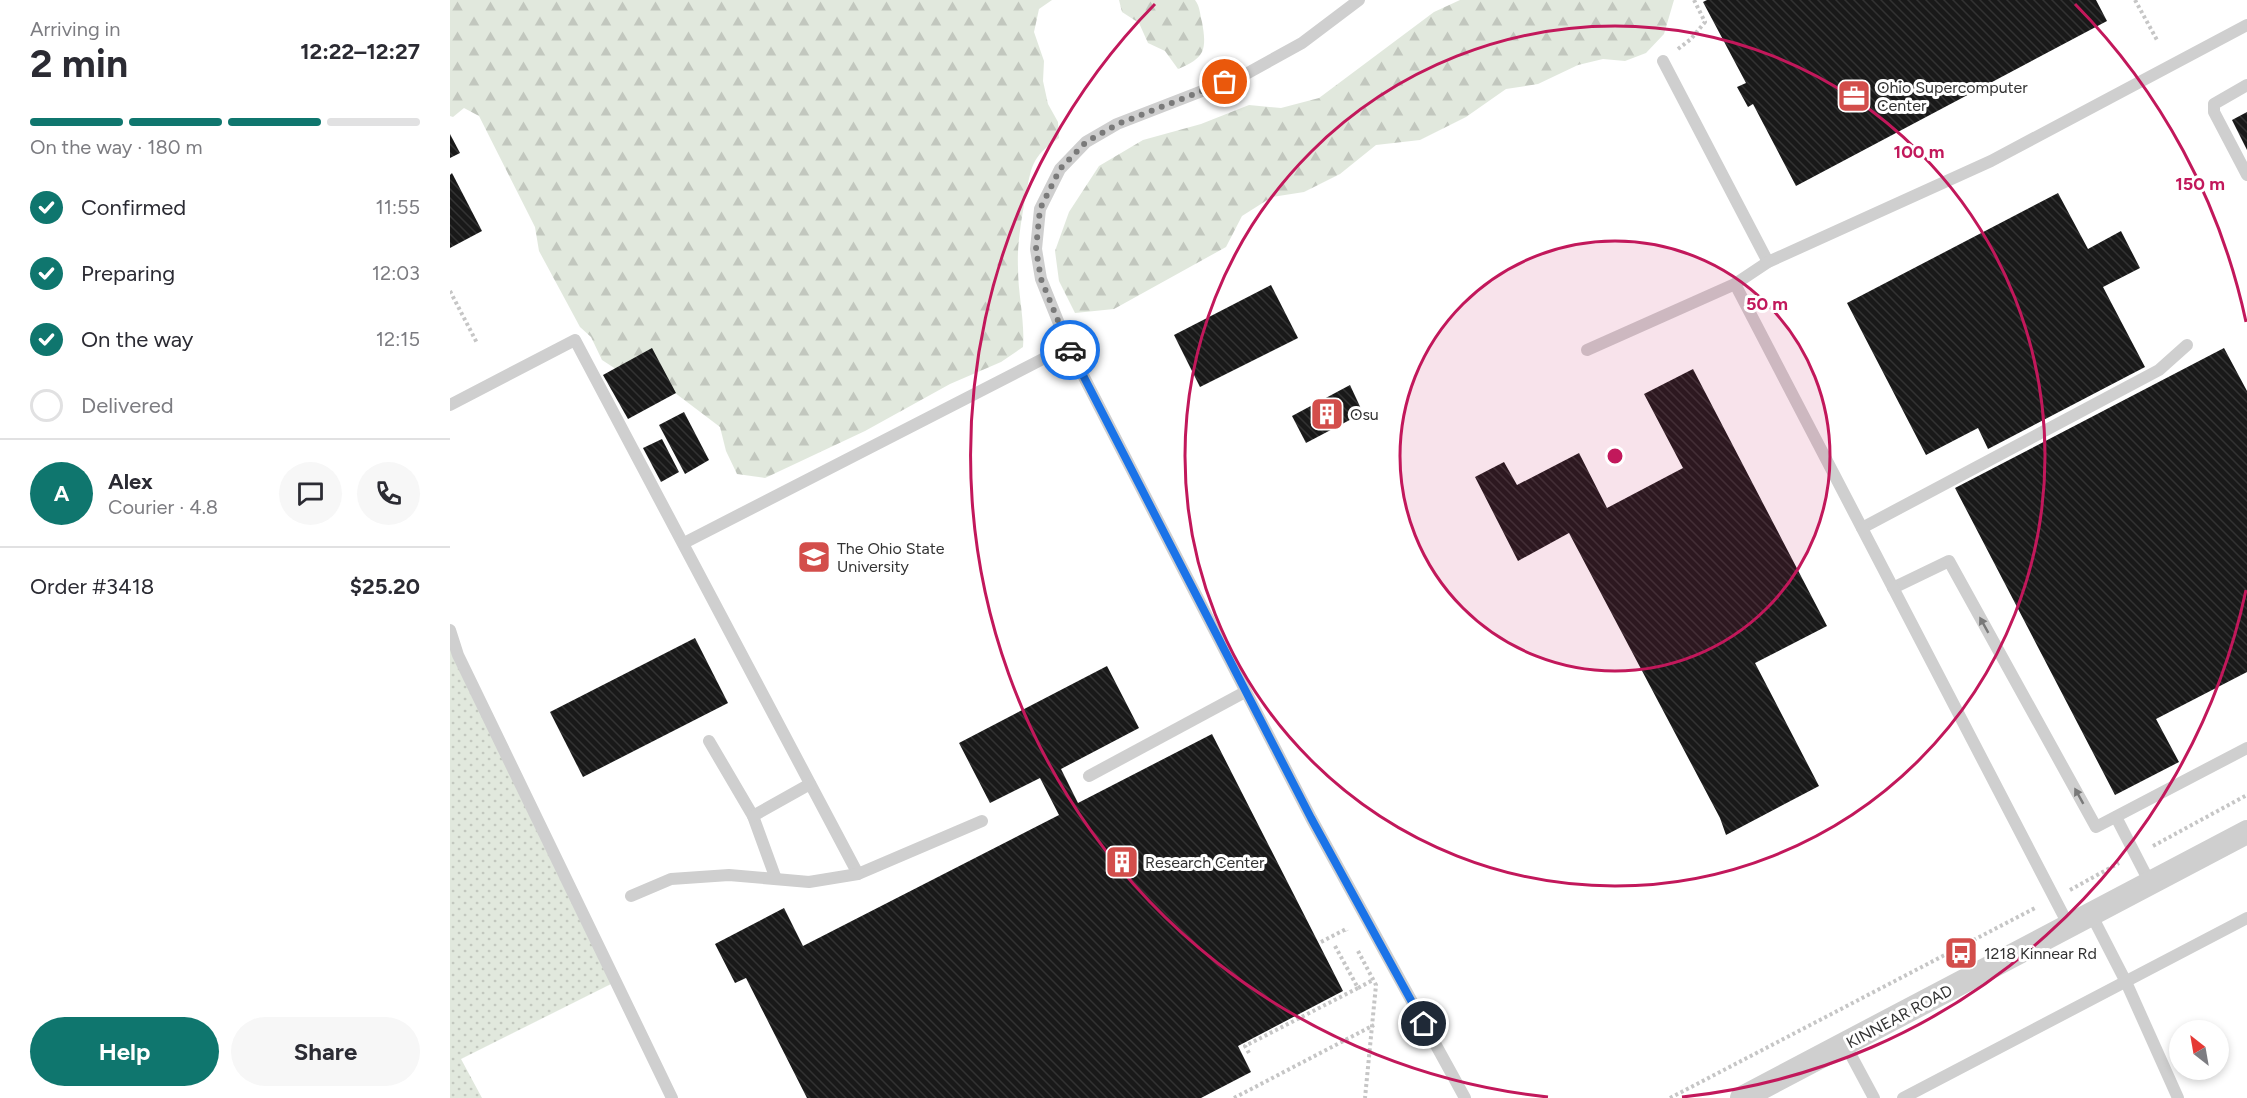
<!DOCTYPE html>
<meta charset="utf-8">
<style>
:root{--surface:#fff;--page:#f7f7f7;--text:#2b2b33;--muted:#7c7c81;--line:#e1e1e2;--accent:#0f766e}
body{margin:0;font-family:Figtree,sans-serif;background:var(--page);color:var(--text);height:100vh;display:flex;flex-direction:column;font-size:22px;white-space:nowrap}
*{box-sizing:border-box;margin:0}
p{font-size:20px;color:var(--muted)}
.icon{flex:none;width:33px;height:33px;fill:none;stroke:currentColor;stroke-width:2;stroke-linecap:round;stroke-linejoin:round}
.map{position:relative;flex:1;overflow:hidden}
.panel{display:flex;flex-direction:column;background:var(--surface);width:450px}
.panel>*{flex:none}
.needle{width:39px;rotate:329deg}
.tools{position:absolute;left:1719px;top:1020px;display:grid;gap:12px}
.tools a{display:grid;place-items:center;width:60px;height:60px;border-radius:50%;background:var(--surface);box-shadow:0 3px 9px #0003;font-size:30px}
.pin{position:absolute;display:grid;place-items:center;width:51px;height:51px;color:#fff;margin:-26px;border:3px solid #fff;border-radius:50%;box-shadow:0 2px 6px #0007}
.courier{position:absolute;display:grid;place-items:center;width:60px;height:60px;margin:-30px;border:4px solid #1a73e8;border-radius:50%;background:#fff;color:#222;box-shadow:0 2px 8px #0007}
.summary em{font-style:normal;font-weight:700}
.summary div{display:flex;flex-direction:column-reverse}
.summary{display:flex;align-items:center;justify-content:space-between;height:102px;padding:0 30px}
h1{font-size:39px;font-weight:700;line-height:45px}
.bar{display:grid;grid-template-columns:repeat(4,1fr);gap:9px 6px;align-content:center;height:72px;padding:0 30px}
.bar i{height:8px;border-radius:4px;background:var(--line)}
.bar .on{background:var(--accent)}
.bar p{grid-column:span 4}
.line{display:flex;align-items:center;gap:15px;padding:0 30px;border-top:2px solid var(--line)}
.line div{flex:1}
.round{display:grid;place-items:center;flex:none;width:63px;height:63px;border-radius:32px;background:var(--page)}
ol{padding:0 30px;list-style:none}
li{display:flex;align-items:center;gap:18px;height:66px}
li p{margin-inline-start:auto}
li .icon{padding:6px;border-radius:50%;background:var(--accent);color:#fff;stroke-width:4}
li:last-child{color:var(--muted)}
li i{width:33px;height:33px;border:3px solid var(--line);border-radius:50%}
.action{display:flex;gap:12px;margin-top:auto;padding:12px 30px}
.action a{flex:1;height:69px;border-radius:36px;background:var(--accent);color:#fff;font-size:24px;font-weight:700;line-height:69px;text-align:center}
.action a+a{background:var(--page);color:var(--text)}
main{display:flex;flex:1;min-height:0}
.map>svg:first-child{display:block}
.grass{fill:url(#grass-dots)}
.forest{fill:url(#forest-firs)}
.building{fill:url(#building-back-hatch)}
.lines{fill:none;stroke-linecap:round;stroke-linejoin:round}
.path{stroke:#c6c6c6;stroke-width:4;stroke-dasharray:3 3;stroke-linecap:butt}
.lane{stroke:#cfcfcf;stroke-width:12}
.street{stroke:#cfcfcf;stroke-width:24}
.oneway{fill:#797979}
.done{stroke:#7a7a7a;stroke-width:6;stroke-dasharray:0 10.8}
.route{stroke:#1a73e8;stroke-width:8}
.ring{fill:none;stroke:#c2185b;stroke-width:3}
.labels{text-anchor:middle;stroke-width:6;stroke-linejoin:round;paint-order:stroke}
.poi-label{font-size:16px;fill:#323232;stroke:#fff;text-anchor:start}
.street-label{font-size:16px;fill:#323232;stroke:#fff}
.centre{fill:#c2185b;stroke:#fff;stroke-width:3}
.ring-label{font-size:18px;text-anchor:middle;font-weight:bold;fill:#c2185b;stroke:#fff;stroke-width:6;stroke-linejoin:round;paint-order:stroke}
</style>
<main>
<section class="panel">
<div class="summary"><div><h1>2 min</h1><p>Arriving in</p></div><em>12:22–12:27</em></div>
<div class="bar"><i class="on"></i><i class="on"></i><i class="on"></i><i></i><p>On the way · 180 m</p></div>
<ol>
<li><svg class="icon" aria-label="check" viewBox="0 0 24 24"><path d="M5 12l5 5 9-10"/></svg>Confirmed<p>11:55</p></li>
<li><svg class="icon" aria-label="check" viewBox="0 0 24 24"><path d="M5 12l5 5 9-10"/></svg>Preparing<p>12:03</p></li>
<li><svg class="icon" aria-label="check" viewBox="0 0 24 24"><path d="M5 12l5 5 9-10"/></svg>On the way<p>12:15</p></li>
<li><i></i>Delivered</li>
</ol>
<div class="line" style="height:108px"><b class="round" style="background:var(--accent);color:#fff">A</b><div><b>Alex</b><p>Courier · 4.8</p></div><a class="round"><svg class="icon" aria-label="chat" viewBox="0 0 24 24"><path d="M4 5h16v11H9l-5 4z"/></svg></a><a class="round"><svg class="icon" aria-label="phone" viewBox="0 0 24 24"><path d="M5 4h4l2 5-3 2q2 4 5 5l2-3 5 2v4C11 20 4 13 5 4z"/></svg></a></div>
<div class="line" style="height:78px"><div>Order #3418</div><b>$25.20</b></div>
<div class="action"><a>Help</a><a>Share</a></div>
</section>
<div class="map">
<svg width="1797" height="1098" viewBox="0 0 1797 1098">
<defs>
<pattern id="grass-dots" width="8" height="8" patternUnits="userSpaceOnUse" patternTransform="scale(1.5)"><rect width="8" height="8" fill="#e1e8dd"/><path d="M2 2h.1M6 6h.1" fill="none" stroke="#c2c7be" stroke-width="1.8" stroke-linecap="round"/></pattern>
<pattern id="forest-firs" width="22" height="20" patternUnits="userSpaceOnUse" patternTransform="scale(1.5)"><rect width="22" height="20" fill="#e1e8dd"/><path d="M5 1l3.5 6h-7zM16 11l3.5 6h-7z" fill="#c2c7be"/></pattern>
<pattern id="building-back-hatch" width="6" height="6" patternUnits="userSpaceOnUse" patternTransform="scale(1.5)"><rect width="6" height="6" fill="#191919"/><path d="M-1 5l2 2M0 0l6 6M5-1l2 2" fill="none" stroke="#323232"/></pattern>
</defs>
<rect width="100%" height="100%" fill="#fff"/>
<polygon class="grass" points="0,630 165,982 11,1059 32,1098 0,1098"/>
<g class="forest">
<path d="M0,0H602L589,9L584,32L594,61L593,81L598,104L608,122L609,138C580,158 582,166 575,199C571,223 567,244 568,268C568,295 575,320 573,347L551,362L500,384L415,431L315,478L287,474L276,451L270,427L208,380L172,373L152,360L141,337L130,327L89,251L85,227L29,116L14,108L3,117L0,116Z"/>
<path d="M669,0H745C750,6 750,15 752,22C757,50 755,58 728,69L715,51L698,43L689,23L672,12Z"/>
<polygon points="1010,0 1224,0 1214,34 1196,53 1175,61 1153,59 1128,65 1088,84 1056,89 1016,117 970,140 926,145 890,174 854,192 822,197 792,216 776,247 664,309 625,313 609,281 605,251 619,212 649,166 693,140 751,124 799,105 831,108 869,98 984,12"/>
</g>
<g class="building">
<polygon points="1257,0 1646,0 1657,21 1346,186 1303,104 1298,107 1287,87 1296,83 1253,2"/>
<polygon points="1797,112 1797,150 1782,120"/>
<polygon points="0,134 10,153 0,158"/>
<polygon points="2,173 32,231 0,248 0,175"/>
<polygon points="1608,193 1638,249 1671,231 1690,268 1653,287 1695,367 1538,449 1528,428 1476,455 1397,303"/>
<polygon points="821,285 848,338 750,387 724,335"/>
<polygon points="202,348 226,393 178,419 153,375"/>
<polygon points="1774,348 1797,391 1797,672 1706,719 1729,762 1665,795 1505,488"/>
<polygon points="1243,369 1377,626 1305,663 1369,786 1276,835 1270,818 1119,533 1068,561 1025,477 1054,462 1067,485 1129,453 1157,508 1233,468 1194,394"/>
<polygon points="900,385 913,413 856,443 842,416"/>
<polygon points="234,412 259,460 235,474 209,425"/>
<polygon points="212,439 229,472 211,482 193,448"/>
<polygon points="245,638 278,703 133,777 100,712"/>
<polygon points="657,666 689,728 611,769 628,803 762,734 893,991 788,1046 801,1072 751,1098 357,1098 296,978 285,983 265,944 334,908 353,946 609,815 590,778 540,803 509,743"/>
</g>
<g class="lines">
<g class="path">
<polyline points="1685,0 1707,40"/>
<polyline points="1228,49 1241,39 1255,22 1244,0"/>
<polyline points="0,291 27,343"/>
<polyline points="1703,846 1797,795"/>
<polyline points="1620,890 1669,863"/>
<polyline points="871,942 896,929 897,931"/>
<polyline points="885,946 908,988 923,980"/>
<polyline points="908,951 926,985 915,1098"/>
<polyline points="799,1053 795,1046 908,988"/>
<polyline points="784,1098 924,1025"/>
<polyline points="1220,1098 1587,907"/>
</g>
<g class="lane">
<polyline points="909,0 852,43 796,74 667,124 636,142 610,169 590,209 586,249 591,279 618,346 861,818 1015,1098"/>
<polyline points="1213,61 1318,262"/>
<polyline points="1797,85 1764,104 1764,112 1797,175"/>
<polyline points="1137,350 1285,284"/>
<polyline points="0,405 125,340 408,874 532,821"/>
<polyline points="1412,528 1709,370 1737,345"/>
<polyline points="234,543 618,346"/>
<polyline points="1443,588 1499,561 1646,827 1797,748"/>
<polyline points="0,630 8,655 222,1098"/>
<polyline points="259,741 303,816 326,879"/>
<polyline points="639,776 795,692"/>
<polyline points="303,816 360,784"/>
<polyline points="1666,817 1700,883"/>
<polyline points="181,896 221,879 279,875 359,882 408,874"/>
<polyline points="1641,914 1676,982 1728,1098"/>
<polyline points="1619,926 1285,284 1318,262 1541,161 1797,25"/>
<polyline points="1395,1044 1424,1098"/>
<polyline points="1453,1098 1797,918"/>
</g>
<polyline class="street" points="1292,1098 1797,832"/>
</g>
<defs><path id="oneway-solid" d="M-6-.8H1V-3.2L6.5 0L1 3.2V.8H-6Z" transform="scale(1.5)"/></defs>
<g class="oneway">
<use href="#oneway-solid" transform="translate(1534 625) rotate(-119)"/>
<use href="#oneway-solid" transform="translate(1629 796) rotate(-119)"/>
</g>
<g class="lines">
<polyline class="done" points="620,350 591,279 586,249 590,209 610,169 636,142 668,124 775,82"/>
<polyline class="route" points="620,350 861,818 974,1024"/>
</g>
<circle cx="1165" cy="456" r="215" fill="#c2185b" fill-opacity=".12"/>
<g class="ring">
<circle cx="1165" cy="456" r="215"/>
<circle cx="1165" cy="456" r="430"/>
<path d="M1796 590A645 645 0 0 1 1232 1097M1098 1097A645 645 0 0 1 705 4M1625 4A645 645 0 0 1 1796 322"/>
</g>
<defs>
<g id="office-square" transform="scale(1.725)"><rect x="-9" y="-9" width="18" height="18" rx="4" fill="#d34e4b" stroke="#fff"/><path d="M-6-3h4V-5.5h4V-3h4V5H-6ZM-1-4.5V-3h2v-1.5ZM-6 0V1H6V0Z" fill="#fff"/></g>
<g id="building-square" transform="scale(1.725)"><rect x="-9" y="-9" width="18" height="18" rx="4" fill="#d34e4b" stroke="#fff"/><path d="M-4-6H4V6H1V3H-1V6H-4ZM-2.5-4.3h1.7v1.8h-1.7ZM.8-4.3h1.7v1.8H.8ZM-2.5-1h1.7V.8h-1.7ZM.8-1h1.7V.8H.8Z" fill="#fff"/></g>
<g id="university-square" transform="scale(1.725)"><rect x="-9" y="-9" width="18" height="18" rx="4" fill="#d34e4b" stroke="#fff"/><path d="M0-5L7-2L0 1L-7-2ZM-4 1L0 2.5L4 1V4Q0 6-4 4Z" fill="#fff"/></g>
<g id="bus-square" transform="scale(1.725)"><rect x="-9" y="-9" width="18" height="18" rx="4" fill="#d34e4b" stroke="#fff"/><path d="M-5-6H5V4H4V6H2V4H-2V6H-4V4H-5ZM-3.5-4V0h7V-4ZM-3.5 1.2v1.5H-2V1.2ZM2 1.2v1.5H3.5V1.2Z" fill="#fff"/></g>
</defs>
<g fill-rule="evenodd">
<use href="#office-square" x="1404" y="96"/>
<use href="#building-square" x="877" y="414"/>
<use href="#university-square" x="364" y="557"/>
<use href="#building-square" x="672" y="862"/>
<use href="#bus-square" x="1511" y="953"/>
</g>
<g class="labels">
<g class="poi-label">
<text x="1427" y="93">Ohio Supercomputer<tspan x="1427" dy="18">Center</tspan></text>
<text x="900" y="420">Osu</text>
<text x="387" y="554">The Ohio State<tspan x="387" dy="18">University</tspan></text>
<text x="695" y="868">Research Center</text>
<text x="1534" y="959">1218 Kinnear Rd</text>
</g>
<g class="street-label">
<text transform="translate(1449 1016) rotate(-28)" y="6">KINNEAR ROAD</text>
</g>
</g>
<circle cx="1165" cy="456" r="9" class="centre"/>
<g class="ring-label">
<text x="1469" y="158">100 m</text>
<text x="1750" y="190">150 m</text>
<text x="1317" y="310">50 m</text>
</g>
</svg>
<div class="tools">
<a><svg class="needle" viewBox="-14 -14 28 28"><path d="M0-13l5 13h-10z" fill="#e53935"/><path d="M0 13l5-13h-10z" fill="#7c7c81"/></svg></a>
</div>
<div class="pin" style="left:775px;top:82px;background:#ea580c"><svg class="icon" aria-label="bag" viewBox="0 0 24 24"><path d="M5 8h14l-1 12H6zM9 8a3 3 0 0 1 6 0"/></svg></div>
<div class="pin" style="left:974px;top:1024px;background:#1f2937"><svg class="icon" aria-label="home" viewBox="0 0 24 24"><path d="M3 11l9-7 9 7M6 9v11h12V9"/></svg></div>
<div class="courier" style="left:620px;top:350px"><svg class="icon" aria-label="car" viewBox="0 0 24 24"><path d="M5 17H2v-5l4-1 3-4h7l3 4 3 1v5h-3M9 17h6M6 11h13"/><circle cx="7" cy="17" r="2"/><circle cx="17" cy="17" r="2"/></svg></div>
</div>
</main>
